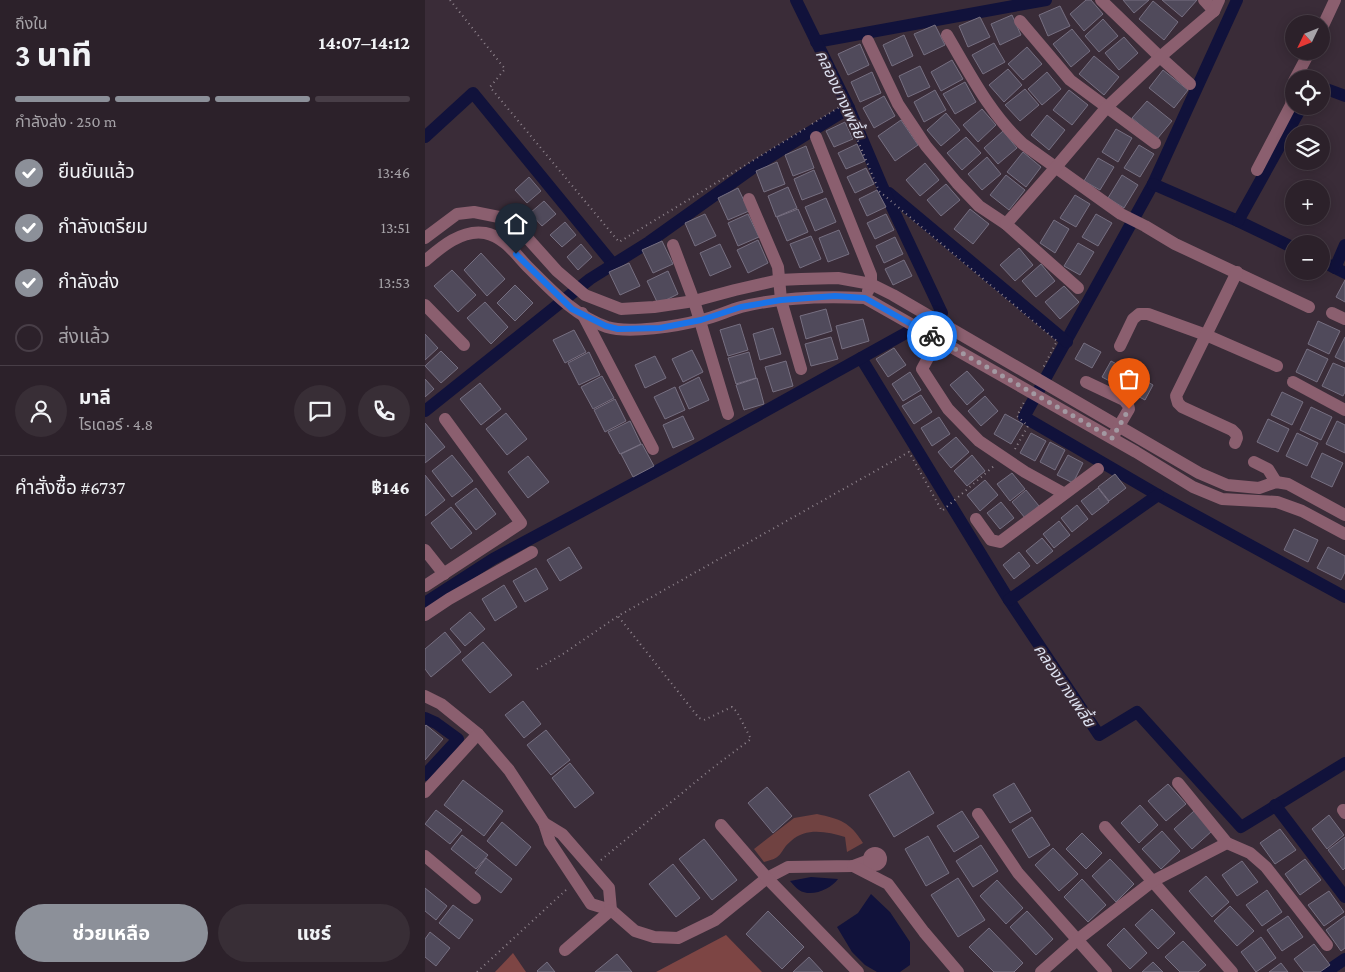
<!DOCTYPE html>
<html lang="th">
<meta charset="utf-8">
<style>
:root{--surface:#2c212a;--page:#382e36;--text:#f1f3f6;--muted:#a6a3a8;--line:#483e47;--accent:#8c9099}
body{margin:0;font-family:"Crimson Pro","Noto Sans Thai",serif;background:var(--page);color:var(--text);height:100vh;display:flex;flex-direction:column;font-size:19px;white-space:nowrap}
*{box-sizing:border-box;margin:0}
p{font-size:16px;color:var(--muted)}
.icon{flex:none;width:28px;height:28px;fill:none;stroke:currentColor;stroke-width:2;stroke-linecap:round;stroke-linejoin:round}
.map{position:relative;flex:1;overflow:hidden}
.side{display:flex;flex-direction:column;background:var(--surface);width:425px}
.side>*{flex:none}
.needle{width:32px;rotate:227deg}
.tools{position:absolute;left:860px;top:15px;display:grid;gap:10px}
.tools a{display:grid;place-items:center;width:45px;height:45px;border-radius:50%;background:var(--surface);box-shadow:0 2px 12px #0003,0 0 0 1px var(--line);font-size:25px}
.pin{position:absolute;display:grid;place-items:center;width:42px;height:42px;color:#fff;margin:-51px -21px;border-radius:50% 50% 50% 0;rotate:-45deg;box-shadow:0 0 5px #0007}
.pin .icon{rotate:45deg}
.courier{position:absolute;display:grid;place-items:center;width:50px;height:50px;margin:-25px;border:4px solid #1a73e8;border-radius:50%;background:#fff;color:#222;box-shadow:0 1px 6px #0007}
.headline em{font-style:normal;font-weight:700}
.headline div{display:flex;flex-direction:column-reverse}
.headline{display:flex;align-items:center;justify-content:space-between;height:85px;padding:0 15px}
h1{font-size:32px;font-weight:700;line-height:38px}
.bar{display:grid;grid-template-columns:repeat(4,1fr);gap:8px 5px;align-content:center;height:60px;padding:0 15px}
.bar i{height:6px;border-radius:4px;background:var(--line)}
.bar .current{background:var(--accent)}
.bar p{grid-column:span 4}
.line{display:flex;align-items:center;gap:12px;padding:0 15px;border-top:1px solid var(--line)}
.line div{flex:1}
.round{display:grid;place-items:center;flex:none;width:52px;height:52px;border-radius:26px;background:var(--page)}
ol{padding:0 15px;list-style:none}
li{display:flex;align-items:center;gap:15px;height:55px}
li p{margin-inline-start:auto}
li .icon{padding:5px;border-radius:50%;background:var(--accent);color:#fff;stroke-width:4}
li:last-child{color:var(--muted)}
li i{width:28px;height:28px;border:2px solid var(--line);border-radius:50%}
.primary-button{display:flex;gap:10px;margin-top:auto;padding:10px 15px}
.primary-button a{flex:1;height:58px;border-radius:30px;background:var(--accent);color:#fff;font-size:20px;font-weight:700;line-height:58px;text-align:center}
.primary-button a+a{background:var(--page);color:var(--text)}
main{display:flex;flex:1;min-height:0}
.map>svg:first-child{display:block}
.green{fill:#704241}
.forest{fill:#7d4544}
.water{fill:#11123b}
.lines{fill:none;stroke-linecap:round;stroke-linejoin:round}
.canal{stroke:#11123b;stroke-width:12}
.building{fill:#504a5b;stroke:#766f81}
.path{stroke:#8f848d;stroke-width:2;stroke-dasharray:1 4;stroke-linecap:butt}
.minor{stroke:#8b5f6f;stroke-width:12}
.done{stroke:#a399a2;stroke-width:5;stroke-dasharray:0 9}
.route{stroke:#1a73e8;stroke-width:6}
.labels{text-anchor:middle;stroke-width:4;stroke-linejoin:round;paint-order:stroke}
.water-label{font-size:16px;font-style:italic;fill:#dee2f1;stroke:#3a2c38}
</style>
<main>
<section class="side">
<div class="headline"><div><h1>3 นาที</h1><p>ถึงใน</p></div><em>14:07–14:12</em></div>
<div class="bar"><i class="current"></i><i class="current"></i><i class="current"></i><i></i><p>กำลังส่ง · 250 m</p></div>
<ol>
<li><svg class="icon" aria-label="check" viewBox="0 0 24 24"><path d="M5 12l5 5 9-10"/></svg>ยืนยันแล้ว<p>13:46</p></li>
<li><svg class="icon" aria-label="check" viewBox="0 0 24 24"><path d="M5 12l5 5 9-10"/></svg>กำลังเตรียม<p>13:51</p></li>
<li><svg class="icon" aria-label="check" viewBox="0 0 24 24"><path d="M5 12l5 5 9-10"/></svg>กำลังส่ง<p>13:53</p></li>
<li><i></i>ส่งแล้ว</li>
</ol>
<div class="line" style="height:90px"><a class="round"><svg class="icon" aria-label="person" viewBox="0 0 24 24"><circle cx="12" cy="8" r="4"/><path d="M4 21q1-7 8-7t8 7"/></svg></a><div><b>มาลี</b><p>ไรเดอร์ · 4.8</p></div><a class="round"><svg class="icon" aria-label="chat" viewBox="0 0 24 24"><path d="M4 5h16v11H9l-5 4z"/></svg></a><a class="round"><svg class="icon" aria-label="phone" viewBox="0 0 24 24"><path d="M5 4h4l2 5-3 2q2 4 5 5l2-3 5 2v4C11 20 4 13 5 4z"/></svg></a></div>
<div class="line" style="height:65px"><div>คำสั่งซื้อ #6737</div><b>฿146</b></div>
<div class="primary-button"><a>ช่วยเหลือ</a><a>แชร์</a></div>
</section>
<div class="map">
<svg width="920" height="972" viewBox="0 0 920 972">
<rect width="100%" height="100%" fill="#3a2c38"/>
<path class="green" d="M392,814C415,819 425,822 438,843L422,852L420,837C402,832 382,827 366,841C353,852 360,857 339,862L329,849L369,818Z"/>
<g class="forest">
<polygon points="301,935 337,972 231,972"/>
<polygon points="88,953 101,972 70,972"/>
</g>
<g class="water">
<path d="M386,877L413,879C406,889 386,898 374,890C371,888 368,884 365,881Z"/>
<polygon points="446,894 465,912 485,942 485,965 475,972 452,972 440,965 427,952 412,927 433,913"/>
</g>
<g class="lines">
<g class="canal">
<polyline points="812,0 728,184 599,417 733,495 920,597"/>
<polyline points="391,42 621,0"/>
<polyline points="896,87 920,96"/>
<polyline points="0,137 48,93 188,264"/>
<polyline points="728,184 813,221 869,248"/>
<polyline points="464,193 642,342"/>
<polyline points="813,221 877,106"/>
<polyline points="896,261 920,273"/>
<polyline points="910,268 920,245"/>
<polyline points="436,358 584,600 674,735 712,712 816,827 920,763"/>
<polyline points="0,411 165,279 224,242 332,165 424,108"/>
<polyline points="584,600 733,495"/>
<polyline points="0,603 68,559 254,459 517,313 458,188 424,108 371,0"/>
<polyline points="0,718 11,723 33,739 0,775"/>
<polyline points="850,805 920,897"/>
<polyline points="901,972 920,959"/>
</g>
</g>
<g class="building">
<polygon points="661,0 666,0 678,14 659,31 645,14"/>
<polygon points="698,0 724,0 709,13"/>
<polygon points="737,0 772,0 757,17"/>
<polygon points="728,1 753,22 739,40 714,19"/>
<polygon points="635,6 645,26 623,36 614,15"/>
<polygon points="587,15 596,35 575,45 566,24"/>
<polygon points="555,17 565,37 543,47 534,26"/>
<polygon points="678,19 693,36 674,52 660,36"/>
<polygon points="510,25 520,45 499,55 489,34"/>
<polygon points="647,29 665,51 646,67 628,44"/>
<polygon points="479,35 488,56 467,66 458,45"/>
<polygon points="699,37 713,53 694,70 680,53"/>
<polygon points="569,43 580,62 558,74 547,55"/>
<polygon points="435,44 444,65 423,75 413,54"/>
<polygon points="602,47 617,64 598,80 583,64"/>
<polygon points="669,56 694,77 679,95 654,74"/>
<polygon points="527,60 538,79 516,91 506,72"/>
<polygon points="495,66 505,87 483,97 474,76"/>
<polygon points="583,69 597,85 579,102 564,85"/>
<polygon points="738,70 763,90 749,108 724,88"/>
<polygon points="447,72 456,93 435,102 426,82"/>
<polygon points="622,72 636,89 617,105 603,89"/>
<polygon points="540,82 551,102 530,114 518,94"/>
<polygon points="600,89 614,105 595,121 580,105"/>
<polygon points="510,90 521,110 499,122 489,102"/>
<polygon points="644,90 663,105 647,125 628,110"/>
<polygon points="459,96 470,116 449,128 438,108"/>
<polygon points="722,101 747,121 732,139 707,118"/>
<polygon points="557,109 571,125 553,142 538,125"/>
<polygon points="521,113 535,130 516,146 502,130"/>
<polygon points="622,115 640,130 624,150 606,135"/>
<polygon points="476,120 493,145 470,161 453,136"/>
<polygon points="420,122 428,139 409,147 401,131"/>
<polygon points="691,129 707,138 693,162 677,152"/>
<polygon points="578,131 592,148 573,164 559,148"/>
<polygon points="541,137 556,153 537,170 522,153"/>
<polygon points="432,144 440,161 421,169 413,153"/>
<polygon points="714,145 729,154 715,177 699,168"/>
<polygon points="381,146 389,168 368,176 360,155"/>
<polygon points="598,152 616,167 601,187 582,172"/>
<polygon points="562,157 576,174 557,190 543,174"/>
<polygon points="673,158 689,167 675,190 659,181"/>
<polygon points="352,162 360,184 339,192 331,171"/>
<polygon points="500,163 514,180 495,196 481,180"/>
<polygon points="441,168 449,184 430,193 422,177"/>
<polygon points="389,170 398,192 377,200 369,179"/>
<polygon points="581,175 600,190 584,210 565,195"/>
<polygon points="697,175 713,185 699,208 683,198"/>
<polygon points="104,177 116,191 102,203 90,190"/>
<polygon points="521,184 535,200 516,216 502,200"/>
<polygon points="363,187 372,208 351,217 343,196"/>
<polygon points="313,188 324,211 303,220 293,198"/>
<polygon points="452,190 461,207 442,216 434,199"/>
<polygon points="650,195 665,204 651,227 635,218"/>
<polygon points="401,198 411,222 390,231 380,207"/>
<polygon points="119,201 131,214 117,226 105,213"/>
<polygon points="373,209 383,232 362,241 352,217"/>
<polygon points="545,209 564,224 548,244 529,229"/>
<polygon points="280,214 291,236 270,246 260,223"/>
<polygon points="323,214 334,237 313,246 303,223"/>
<polygon points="461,214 469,230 450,239 442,223"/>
<polygon points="671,214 687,223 673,246 657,237"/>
<polygon points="629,220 644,229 630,253 615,243"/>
<polygon points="140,222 151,235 137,247 125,235"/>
<polygon points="414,230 424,254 403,262 394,238"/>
<polygon points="386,236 396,259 375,268 365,244"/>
<polygon points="470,237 478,254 459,263 451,246"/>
<polygon points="333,240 343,263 323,273 312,250"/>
<polygon points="237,241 248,264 228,273 217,250"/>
<polygon points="653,243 669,252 655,275 639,266"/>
<polygon points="156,244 167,257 153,270 142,257"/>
<polygon points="295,244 306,267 285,276 275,253"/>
<polygon points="594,248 608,265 590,281 575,265"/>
<polygon points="56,253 80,279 62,296 39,270"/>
<polygon points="479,260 487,276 468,285 460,269"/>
<polygon points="204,263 215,286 195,295 184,272"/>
<polygon points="616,264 630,281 611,297 597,281"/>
<polygon points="27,270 51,295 33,312 9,286"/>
<polygon points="243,271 253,294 233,304 222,281"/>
<polygon points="920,280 920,302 911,297"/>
<polygon points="90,285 108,303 90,321 72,303"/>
<polygon points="639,286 654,302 635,319 620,302"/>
<polygon points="60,302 83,327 66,344 42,318"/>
<polygon points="401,309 407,331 381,339 375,316"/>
<polygon points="438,319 444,341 417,349 411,326"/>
<polygon points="893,321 915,331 904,354 883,344"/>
<polygon points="315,324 323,350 303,356 295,330"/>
<polygon points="348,328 356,354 335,360 328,334"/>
<polygon points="149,330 161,352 140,363 128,340"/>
<polygon points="0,334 13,348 0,360"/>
<polygon points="406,337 413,359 386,366 380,344"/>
<polygon points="920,337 920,362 910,357"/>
<polygon points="659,343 676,352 667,368 650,359"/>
<polygon points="469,348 481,365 463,377 451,359"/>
<polygon points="882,349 903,359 892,382 871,372"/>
<polygon points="267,350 278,372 258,382 247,359"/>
<polygon points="16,351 33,368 16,383 0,366"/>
<polygon points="164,352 175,375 154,385 143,363"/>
<polygon points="324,352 331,378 311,384 303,358"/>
<polygon points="230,356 241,378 220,388 210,365"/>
<polygon points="361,361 368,386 348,392 340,367"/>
<polygon points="686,361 703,370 694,386 677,377"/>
<polygon points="908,363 920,368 920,392 918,396 897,386"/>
<polygon points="542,371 559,390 542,405 525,385"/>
<polygon points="485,372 496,390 478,401 467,384"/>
<polygon points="711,375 728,385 720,400 703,391"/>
<polygon points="177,376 189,398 168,409 156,387"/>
<polygon points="274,377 284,400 264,409 254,387"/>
<polygon points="332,378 339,404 319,410 311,385"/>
<polygon points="0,379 9,389 0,397"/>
<polygon points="55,383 76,409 56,425 35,399"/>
<polygon points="250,387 260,410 240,419 229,397"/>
<polygon points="857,392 878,402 867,425 846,415"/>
<polygon points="496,395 507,412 489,424 477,406"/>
<polygon points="560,396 573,411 556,426 543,411"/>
<polygon points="190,399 201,421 180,432 169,410"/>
<polygon points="886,407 907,417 896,440 875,430"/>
<polygon points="81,413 102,439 82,455 61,429"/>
<polygon points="580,414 598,424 586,444 569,434"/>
<polygon points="258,416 269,439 248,448 238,425"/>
<polygon points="514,417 525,434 507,446 496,428"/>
<polygon points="843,419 864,429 853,452 832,442"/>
<polygon points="205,421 216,444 195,454 183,432"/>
<polygon points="912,421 920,425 920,453 901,444"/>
<polygon points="0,423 20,447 0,463"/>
<polygon points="606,433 621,441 610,461 595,453"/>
<polygon points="872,433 893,443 882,466 861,456"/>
<polygon points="531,437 544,452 526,468 513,452"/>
<polygon points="625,442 640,450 630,470 615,462"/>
<polygon points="217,444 229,466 208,477 196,454"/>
<polygon points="897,453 918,463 907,487 886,477"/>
<polygon points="27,455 48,481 27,497 7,471"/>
<polygon points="547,455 560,471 542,486 529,471"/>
<polygon points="643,455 658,463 648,483 632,475"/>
<polygon points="103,456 124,482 103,498 83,472"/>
<polygon points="587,473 600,489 585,501 572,484"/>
<polygon points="690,474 701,488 684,501 673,487"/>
<polygon points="0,475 20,500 0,516"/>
<polygon points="560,480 573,495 555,511 542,495"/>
<polygon points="51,488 71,514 51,530 30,504"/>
<polygon points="673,488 684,502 667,515 656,501"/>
<polygon points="601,490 614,506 600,518 587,502"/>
<polygon points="576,502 589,518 575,529 562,513"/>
<polygon points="652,505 663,519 647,532 636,518"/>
<polygon points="26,507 47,533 26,549 6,523"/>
<polygon points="634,521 645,535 629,548 618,534"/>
<polygon points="869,529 893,540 883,562 859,550"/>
<polygon points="617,538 628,551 612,564 601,551"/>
<polygon points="144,547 157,568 135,581 122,560"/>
<polygon points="903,547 920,556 920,572 916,580 892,568"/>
<polygon points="594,552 605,566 589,579 578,565"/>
<polygon points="111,568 123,589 100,602 88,581"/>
<polygon points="79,585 92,607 70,621 57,599"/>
<polygon points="45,612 60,629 40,646 25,629"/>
<polygon points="20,632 36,652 6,677 0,669 0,649"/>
<polygon points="58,642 87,675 65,693 37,660"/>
<polygon points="98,701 116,724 99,738 80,715"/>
<polygon points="1,725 18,739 0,760 0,726"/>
<polygon points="121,730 145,760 126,775 102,745"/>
<polygon points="145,763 169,793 150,808 127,778"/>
<polygon points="484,771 509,813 469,837 444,795"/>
<polygon points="38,780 78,811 59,836 19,805"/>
<polygon points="589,783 606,811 585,823 568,795"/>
<polygon points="743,784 761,804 741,821 723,801"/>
<polygon points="342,787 367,816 348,833 323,803"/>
<polygon points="715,805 733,825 714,843 696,823"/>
<polygon points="11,810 37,830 25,844 0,824"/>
<polygon points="537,811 554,837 529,852 512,826"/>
<polygon points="769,811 787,831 767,849 749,829"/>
<polygon points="904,815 919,835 902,849 887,829"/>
<polygon points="607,817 625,845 604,858 587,830"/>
<polygon points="77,822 106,847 91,866 62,841"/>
<polygon points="855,829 871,850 850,864 835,843"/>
<polygon points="737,831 755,851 736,869 717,849"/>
<polygon points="657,833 677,853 661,869 641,849"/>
<polygon points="37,835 63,855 51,869 26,849"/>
<polygon points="503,836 524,873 501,886 480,849"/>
<polygon points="920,837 920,868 918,870 903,850"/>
<polygon points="279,839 312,880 287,900 254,859"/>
<polygon points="556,845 573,871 548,887 531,861"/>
<polygon points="628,848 653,874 634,891 610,865"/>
<polygon points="61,858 87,879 76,893 50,873"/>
<polygon points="685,859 709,884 691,902 667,876"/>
<polygon points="880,859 896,880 875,895 860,874"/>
<polygon points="817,861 833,882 812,896 797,875"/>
<polygon points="248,864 275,898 251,917 224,884"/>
<polygon points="781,876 804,902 787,917 764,891"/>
<polygon points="533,878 560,920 533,937 506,895"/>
<polygon points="657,879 681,905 663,922 639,897"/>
<polygon points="572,880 598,908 581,924 555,896"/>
<polygon points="0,888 22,906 11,920 0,911"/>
<polygon points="842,890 857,912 837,926 821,905"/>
<polygon points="904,891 919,912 899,926 883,905"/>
<polygon points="28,905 48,920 34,939 14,923"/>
<polygon points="805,906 829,931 812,946 789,921"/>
<polygon points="727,909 750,933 733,949 710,925"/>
<polygon points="343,911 379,947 357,969 321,934"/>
<polygon points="602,911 628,939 611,955 585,927"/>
<polygon points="863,916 878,937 857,951 842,930"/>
<polygon points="920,916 920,948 916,951 901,930"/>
<polygon points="564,928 598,963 589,972 569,972 544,947"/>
<polygon points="699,928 722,953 705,969 682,945"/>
<polygon points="5,932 25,948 11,966 0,957 0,939"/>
<polygon points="836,937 851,958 831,972 816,952"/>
<polygon points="758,941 781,965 773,972 755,972 740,957"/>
<polygon points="889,944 905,965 895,972 879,972 869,959"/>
<polygon points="192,954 207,972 170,972"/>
<polygon points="384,957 398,972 368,972"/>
<polygon points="122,962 130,972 113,972 112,971"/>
<polygon points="728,962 738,972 717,972"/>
<polygon points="856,963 863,972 844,972"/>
</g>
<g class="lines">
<g class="path">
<polyline points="25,0 80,69 65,87 194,242 383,127"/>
<polyline points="387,124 418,105 454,191 632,341 618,368"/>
<polyline points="590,449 603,426 592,416 599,402"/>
<polyline points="112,669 138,654 193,616 484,452 517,511 569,466"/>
<polyline points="176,860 285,770 326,739 312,712 307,707 279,720 274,718 193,616"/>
<polyline points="52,972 141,890"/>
</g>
<g class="minor">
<polyline points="676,0 735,57 765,84"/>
<polyline points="779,0 789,11"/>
<polyline points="595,21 645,80 730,143"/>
<polyline points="896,30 910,0"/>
<path d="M522,35C545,74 565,114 598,144L696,214L720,226L750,244L884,307"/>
<polyline points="443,41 473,104 501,146 532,183 554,206 581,224 653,288"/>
<polyline points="870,79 885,51"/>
<polyline points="391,137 446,275 446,284 443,291"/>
<polyline points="832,170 866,105 869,81"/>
<polyline points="324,199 353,267 356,300 376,369"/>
<polyline points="581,224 631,167 682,107 735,57 789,11 794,0"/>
<polyline points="0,238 32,214 49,212 74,217 97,232 132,271 160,295 196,309 229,307 269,301 310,290 354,280 376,279 413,278 446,284 468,295 774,473 802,485 834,488 851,482 863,484 920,515"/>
<polyline points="248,245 269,301 303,414"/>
<path d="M0,261C16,247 37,229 60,233C80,237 91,255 104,268C127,291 150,316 182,327C204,334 253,326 276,320C290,317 302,311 316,307C356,297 399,296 440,298L711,452L768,487L797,499L852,502L877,511L920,534"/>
<polyline points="0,305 39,345"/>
<polyline points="157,313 228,449"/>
<polyline points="907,313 920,319"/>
<polyline points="517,332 497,369 523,409 554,441 600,472 638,493"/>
<polyline points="695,346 708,319 714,314 723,314 781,335 852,366"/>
<polyline points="661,382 699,400 703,405 704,409 690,433"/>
<polyline points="868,382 920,410"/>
<polyline points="810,443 812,438 811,434 807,430 757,407 753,403 751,396 812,272"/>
<polyline points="829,462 843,469 851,482"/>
<polyline points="551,519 566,540 575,542 673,469"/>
<polyline points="0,550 19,574"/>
<polyline points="0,586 96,523 20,419"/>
<polyline points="0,615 24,599 107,552"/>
<polyline points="0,696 16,704 53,734 84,770 119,823 125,842 166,904 186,910 210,931 229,937 253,938 290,920 342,878 363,867 428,866 444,860"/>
<polyline points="753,783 802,843 825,853 841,867 902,945"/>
<polyline points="0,792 53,734"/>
<polyline points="918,810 920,813"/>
<polyline points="553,814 593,873 681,972"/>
<polyline points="119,823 137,834 184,888 186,910"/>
<polyline points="296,825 342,878 433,972"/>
<polyline points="680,827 807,972"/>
<circle cx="450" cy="859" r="6"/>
<polyline points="0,856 50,898"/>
<polyline points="428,866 463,884 499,932 533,972"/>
<polyline points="140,950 186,910"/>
<polyline points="616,972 652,940 728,881 802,843"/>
</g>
</g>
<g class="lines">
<polyline class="done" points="507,336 687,438 704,409"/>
<polyline class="route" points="91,254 147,309 181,326 193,329 235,328 276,320 316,307 356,300 410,296 440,298 507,336"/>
</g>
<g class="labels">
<g class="water-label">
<text transform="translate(416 94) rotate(65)" y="6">คลองบางเพลี้ย</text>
<text transform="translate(640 685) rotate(56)" y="6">คลองบางเพลี้ย</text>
</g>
</g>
</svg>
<div class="tools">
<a><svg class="needle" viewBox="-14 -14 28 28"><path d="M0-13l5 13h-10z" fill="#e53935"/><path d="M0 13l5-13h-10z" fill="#a6a3a8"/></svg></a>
<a><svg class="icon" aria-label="locate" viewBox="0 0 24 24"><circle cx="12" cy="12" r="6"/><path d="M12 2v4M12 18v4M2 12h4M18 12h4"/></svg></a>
<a><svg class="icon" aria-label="layers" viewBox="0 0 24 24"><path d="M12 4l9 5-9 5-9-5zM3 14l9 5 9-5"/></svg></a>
<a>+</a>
<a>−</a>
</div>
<div class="pin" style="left:704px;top:409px;background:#ea580c"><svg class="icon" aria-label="bag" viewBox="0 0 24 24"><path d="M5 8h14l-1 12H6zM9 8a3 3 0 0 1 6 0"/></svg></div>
<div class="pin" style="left:91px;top:254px;background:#1f2937"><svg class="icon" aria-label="home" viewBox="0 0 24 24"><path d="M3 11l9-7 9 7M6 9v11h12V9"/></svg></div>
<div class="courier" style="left:507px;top:336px"><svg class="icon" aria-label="bike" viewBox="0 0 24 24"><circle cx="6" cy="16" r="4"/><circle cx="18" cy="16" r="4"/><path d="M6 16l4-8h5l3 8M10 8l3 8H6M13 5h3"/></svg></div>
</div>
</main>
